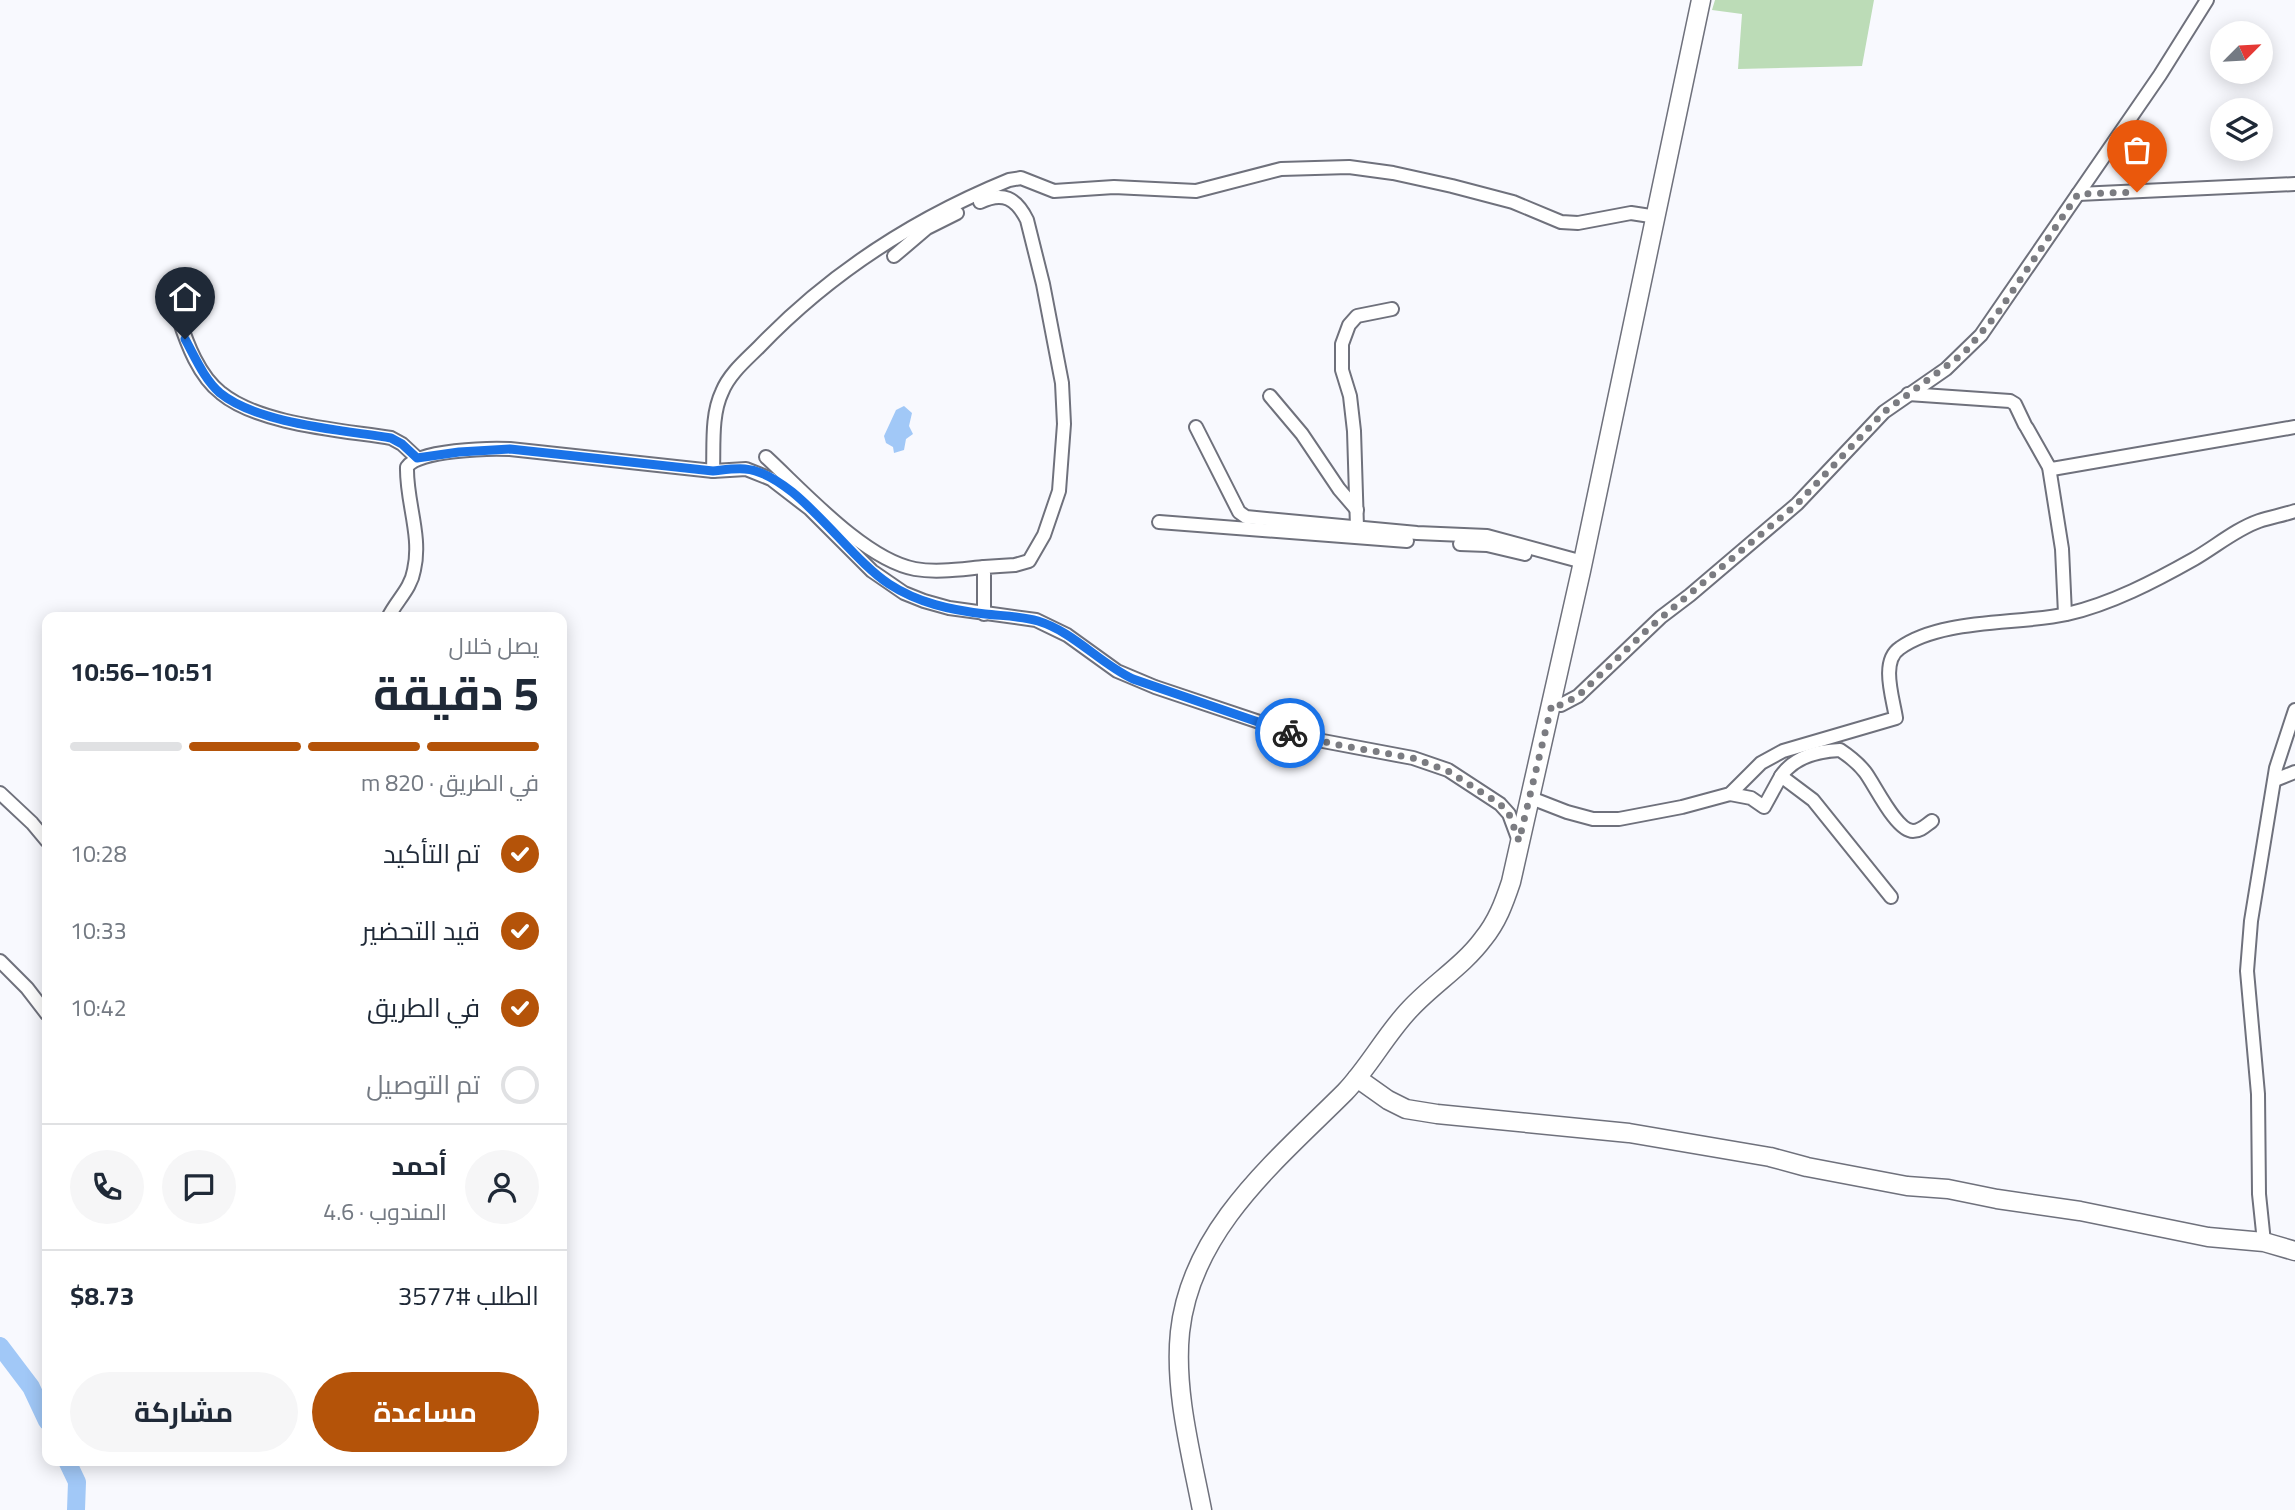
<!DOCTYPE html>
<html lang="ar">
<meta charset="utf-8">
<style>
:root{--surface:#fff;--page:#f6f6f7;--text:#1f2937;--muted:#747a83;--line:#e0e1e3;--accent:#b45309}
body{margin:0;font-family:Georgia,Cairo,serif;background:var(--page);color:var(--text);direction:rtl;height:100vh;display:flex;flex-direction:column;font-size:26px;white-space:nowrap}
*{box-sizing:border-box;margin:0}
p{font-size:23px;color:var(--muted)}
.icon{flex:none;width:38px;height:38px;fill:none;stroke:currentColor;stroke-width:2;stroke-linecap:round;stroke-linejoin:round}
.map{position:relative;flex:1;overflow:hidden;direction:ltr}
.details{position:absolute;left:42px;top:612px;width:525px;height:854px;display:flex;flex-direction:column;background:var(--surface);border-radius:14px;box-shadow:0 4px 18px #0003;direction:rtl}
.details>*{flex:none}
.needle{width:46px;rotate:66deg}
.buttons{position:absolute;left:2210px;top:21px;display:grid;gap:14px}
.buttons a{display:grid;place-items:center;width:63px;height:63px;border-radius:50%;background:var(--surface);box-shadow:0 4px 18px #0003;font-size:35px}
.pin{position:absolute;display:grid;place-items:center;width:60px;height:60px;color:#fff;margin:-72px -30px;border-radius:50% 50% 50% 0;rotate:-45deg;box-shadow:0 0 7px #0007}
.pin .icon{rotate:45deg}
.courier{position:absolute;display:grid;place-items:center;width:70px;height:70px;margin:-35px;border:5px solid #1a73e8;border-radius:50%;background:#fff;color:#222;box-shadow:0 2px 9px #0007}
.head em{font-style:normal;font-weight:700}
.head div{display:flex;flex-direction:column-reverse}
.head{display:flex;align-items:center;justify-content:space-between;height:119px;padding:0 28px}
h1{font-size:46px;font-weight:700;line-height:52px}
.bar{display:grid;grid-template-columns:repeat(4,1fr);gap:10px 7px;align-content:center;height:84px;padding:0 28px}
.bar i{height:9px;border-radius:5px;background:var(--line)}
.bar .on{background:var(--accent)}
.bar p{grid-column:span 4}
.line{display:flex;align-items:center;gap:18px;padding:0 28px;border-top:2px solid var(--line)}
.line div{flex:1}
.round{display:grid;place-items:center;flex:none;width:74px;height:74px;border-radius:37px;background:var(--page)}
ol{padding:0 28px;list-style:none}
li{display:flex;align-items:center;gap:21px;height:77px}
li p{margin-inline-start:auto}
li .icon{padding:7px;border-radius:50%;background:var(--accent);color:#fff;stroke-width:4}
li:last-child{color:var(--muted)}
li i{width:38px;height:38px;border:4px solid var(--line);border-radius:50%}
.button{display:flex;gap:14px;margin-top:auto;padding:14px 28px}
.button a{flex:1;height:80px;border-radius:42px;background:var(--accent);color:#fff;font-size:28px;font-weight:700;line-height:80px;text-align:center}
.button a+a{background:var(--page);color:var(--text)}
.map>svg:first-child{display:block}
.green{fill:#bcdcb7}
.water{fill:#a1c8f7}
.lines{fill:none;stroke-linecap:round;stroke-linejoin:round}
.river{stroke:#a1c8f7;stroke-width:18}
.street-casing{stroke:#6f717c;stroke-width:16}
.secondary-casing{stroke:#6f717c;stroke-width:21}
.street{stroke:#fff;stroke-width:12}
.secondary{stroke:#fff;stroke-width:18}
.done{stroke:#7b7c81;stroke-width:7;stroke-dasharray:0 12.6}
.route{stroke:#1a73e8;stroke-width:9}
</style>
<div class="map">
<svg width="2295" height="1510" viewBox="0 0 2295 1510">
<rect width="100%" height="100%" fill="#f8f9fe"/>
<polygon class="green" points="1715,0 1874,0 1862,66 1738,69 1742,14 1712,10"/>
<polygon class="water" points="904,406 912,413 909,426 913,434 906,439 904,450 894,453 893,447 886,443 884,436 896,410"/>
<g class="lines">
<g class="river">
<polyline points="0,1346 31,1387 47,1421"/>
<polyline points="67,1461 77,1482 76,1510"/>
</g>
<g class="street-casing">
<g id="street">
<polyline points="2078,194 2295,184"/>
<path d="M980,202C1003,191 1016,198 1027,220L1043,284L1062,383L1064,424L1059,491L1044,535L1029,561L1015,565L984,567V614"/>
<polyline points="894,256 927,228 957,213"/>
<path d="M179,319C187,344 199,376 221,393C260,425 342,430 391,438L402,444L417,458"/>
<polyline points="1908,394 2010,401 2015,404 2025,425"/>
<polyline points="1270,396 1302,434 1339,489 1357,510"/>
<polyline points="1196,427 1239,512 1246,517 1417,533 1487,536 1583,562"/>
<polyline points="2027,428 2049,467 2062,549 2065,614"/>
<path d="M766,457C803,491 865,560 915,569C937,573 962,569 984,567"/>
<polyline points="2049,467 2052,469 2295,427"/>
<path d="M713,471C714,446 711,415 722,392C729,374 746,360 759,347C829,274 916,218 1009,180L1021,178L1054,191L1114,187L1196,191L1281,169L1349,167L1393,173L1452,186L1513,202L1561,222L1578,223L1631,213L1657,217"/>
<polyline points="1159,522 1407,541"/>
<polyline points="1357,527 1354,431 1350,396 1342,370 1342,344 1349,325 1357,316 1392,309"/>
<polyline points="1460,544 1487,545 1525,554"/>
<path d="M388,618C396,601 411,589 414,570C422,536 406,501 407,467C418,450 489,448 510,449L713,471L746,469L771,479L810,509L872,571L904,593L924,601L949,608L1036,620L1067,635L1117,671L1155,687L1307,738L1413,758L1448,770L1500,804L1509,814L1519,841"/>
<polyline points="1552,704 1561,705 1578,696 1661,617 1690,595 1797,504 1884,412 1946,369 1981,335 2160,75 2207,0"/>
<polyline points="2275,780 2295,772"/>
<polyline points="0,793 32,823 47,841"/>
<polyline points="1730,794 1751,798 1764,807 1781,776"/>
<path d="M1531,798L1567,812L1593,819H1619L1682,807L1730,794L1761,763L1783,751L1896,718C1893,698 1880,661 1900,648C1942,618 2018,625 2067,614C2111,604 2155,581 2194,559C2215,547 2236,529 2259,521C2271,517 2283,515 2295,511"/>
<path d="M1891,897L1813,800L1781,776C1794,757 1817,751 1840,750C1849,756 1858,763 1865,772C1875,785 1896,831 1913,831C1921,831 1926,825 1932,821"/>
<polyline points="0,961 27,988 47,1014"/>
<polyline points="2264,1242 2259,1194 2258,1094 2247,971 2251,921 2276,768 2295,710"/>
</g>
</g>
<g class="secondary-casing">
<g id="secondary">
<polyline points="1357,1078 1388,1100 1406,1109 1437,1114 1629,1133 1770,1157 1807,1167 1907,1186 1948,1189 1997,1199 2080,1211 2208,1237 2264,1242 2295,1251"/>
<path d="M1202,1510C1191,1453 1174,1390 1180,1332C1191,1229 1277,1160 1345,1092C1369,1067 1386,1034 1410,1009C1433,984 1463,966 1483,939C1497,922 1504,903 1511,882L1581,571L1701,0"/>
</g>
</g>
<use href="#street" class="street"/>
<use href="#secondary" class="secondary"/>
</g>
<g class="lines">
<polyline class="done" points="1290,733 1333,744 1413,758 1448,771 1500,804 1509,814 1519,841 1552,704 1561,705 1578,696 1649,628 1797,504 1884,412 1964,353 1997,314 2078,194 2137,192"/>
<path class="route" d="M185,339C195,357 204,379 220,393C258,424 343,430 391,438L402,444L417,458L459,452L510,449L713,471C723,470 735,468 745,469C795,473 847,557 889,584C918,603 951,610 985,614C1003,616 1021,616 1038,621C1074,632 1099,663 1133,679L1290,733"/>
</g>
</svg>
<div class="buttons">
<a><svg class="needle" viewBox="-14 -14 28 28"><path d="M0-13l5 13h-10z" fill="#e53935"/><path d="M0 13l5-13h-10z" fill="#747a83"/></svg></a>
<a><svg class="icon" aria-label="layers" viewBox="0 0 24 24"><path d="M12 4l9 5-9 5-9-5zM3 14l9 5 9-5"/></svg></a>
</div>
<div class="pin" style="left:2137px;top:192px;background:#ea580c"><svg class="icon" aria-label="bag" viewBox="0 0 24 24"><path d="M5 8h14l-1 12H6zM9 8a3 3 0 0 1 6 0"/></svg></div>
<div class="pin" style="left:185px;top:339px;background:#1f2937"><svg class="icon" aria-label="home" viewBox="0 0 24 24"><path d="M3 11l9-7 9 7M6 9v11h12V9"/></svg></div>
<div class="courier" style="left:1290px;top:733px"><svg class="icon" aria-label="bike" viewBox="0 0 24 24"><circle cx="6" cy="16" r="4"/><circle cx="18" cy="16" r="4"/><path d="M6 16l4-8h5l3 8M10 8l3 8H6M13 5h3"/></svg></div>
<section class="details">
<div class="head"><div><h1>5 دقيقة</h1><p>يصل خلال</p></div><em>10:51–10:56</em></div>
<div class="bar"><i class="on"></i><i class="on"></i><i class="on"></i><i></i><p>في الطريق · 820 m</p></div>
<ol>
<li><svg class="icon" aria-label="check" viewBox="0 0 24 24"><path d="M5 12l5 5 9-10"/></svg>تم التأكيد<p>10:28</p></li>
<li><svg class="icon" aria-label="check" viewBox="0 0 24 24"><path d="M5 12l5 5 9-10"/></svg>قيد التحضير<p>10:33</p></li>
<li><svg class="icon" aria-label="check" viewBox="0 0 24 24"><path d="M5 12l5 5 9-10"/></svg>في الطريق<p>10:42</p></li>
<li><i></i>تم التوصيل</li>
</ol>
<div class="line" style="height:126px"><a class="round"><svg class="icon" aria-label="person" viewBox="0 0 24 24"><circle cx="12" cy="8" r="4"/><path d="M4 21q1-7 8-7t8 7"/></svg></a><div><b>أحمد</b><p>المندوب · 4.6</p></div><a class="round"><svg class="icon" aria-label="chat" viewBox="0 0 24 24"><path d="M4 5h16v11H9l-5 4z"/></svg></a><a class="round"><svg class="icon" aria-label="phone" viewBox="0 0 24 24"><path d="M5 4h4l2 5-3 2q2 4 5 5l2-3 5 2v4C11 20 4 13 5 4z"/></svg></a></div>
<div class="line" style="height:91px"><div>الطلب #3577</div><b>$8.73</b></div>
<div class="button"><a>مساعدة</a><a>مشاركة</a></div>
</section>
</div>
